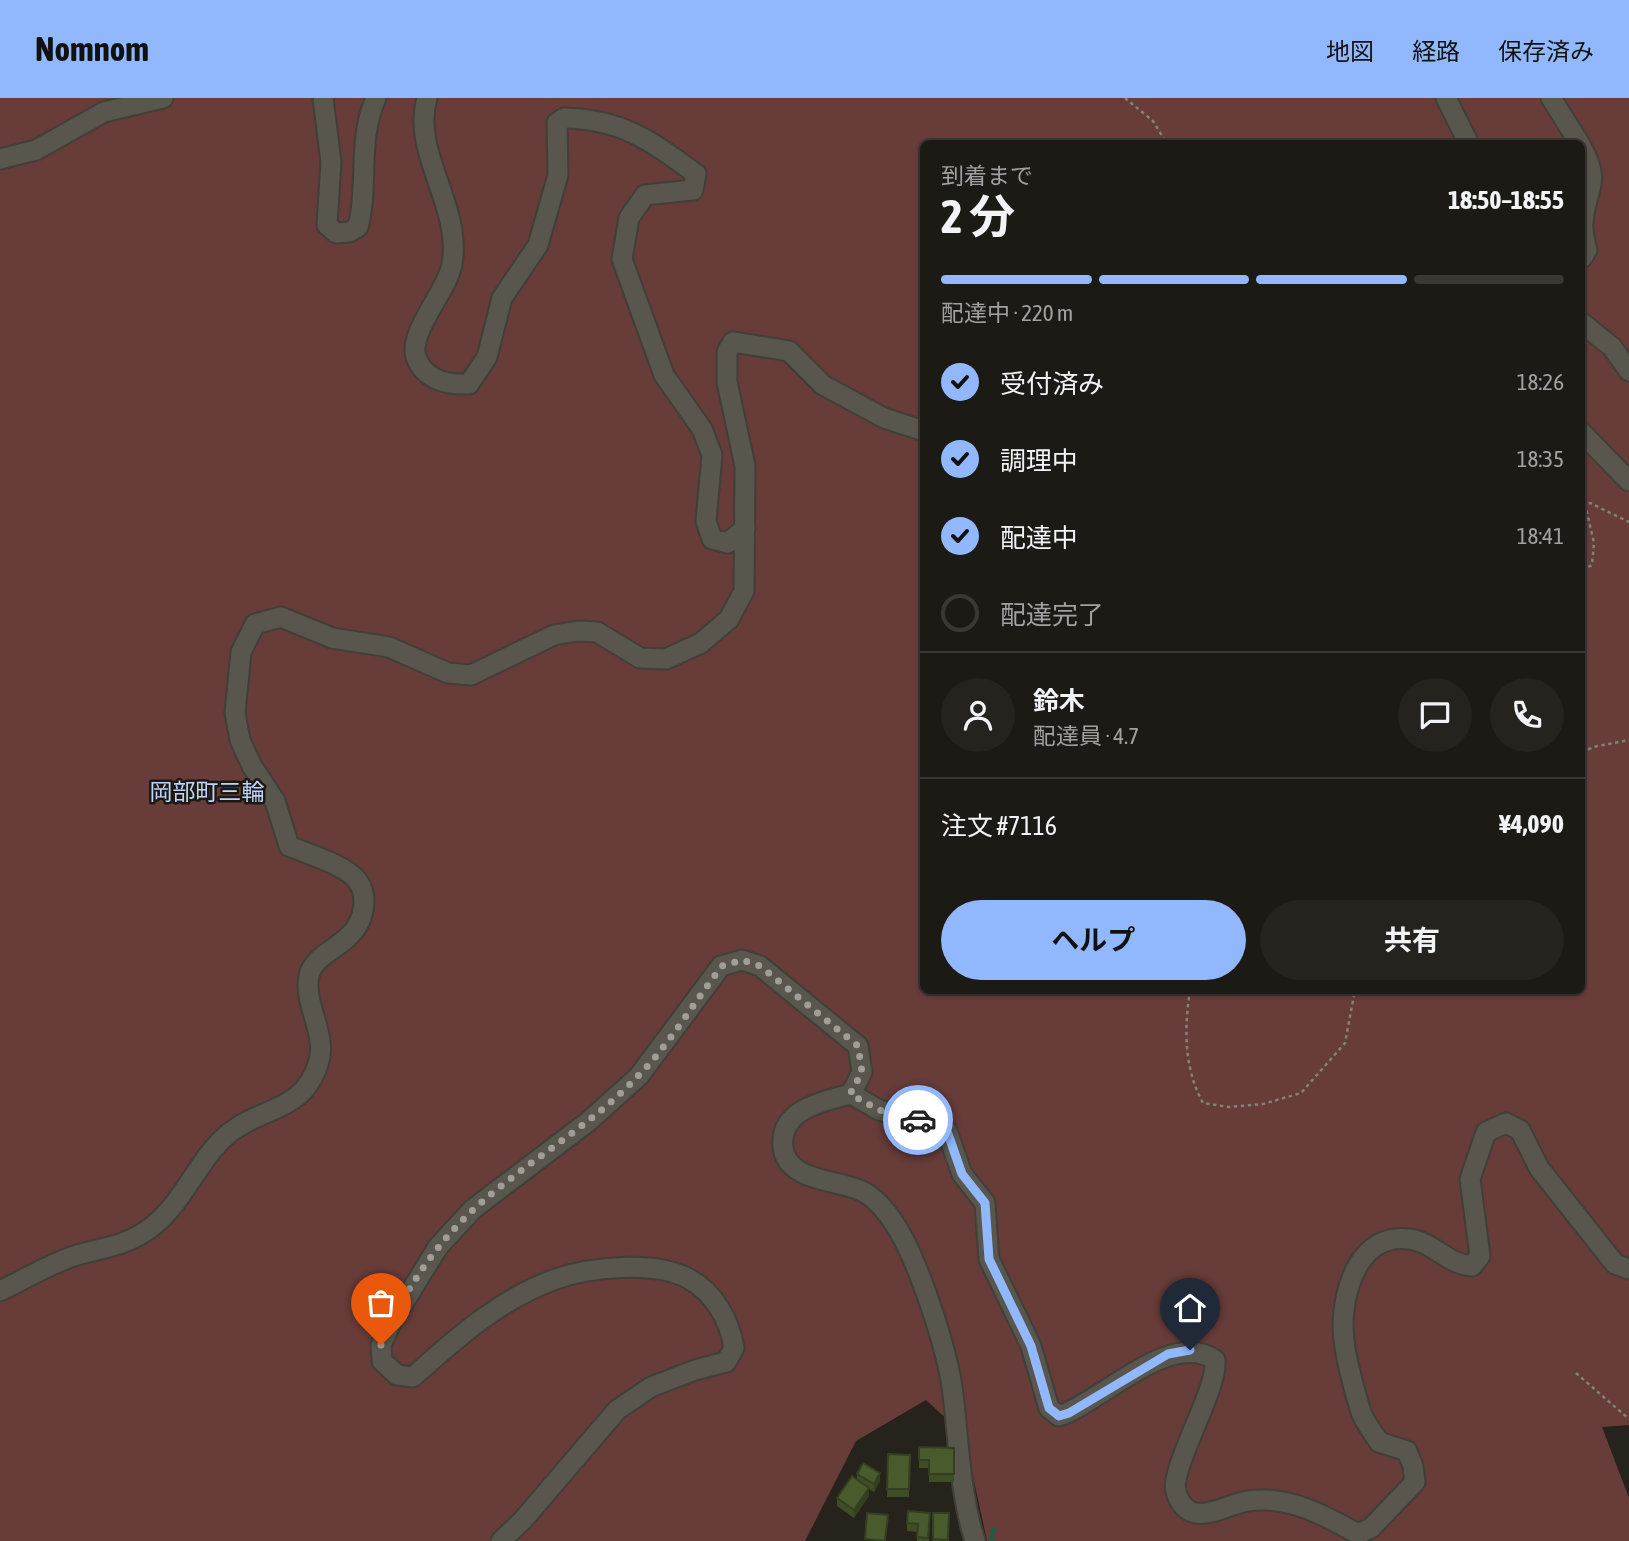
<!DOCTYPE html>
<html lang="ja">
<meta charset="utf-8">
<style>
:root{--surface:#1c1a14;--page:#25231d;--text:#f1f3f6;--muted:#a0a1a0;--line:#3a3834;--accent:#91b8fd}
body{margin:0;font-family:"Asap Condensed","Noto Sans JP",sans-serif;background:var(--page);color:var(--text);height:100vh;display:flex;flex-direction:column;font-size:26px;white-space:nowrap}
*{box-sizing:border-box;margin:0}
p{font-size:23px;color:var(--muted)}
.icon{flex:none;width:38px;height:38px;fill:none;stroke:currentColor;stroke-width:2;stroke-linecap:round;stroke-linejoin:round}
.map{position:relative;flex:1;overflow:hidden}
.drawer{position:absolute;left:920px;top:42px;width:665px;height:854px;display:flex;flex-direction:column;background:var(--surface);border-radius:10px;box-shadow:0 2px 5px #0004,0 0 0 2px var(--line)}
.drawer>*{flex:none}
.pin{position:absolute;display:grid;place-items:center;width:60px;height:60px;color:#fff;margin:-72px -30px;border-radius:50% 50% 50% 0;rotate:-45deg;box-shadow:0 0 7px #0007}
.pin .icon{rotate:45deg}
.courier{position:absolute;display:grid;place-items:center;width:70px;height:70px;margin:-35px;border:5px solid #91b8fd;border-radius:50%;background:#fff;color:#222;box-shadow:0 2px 9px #0007}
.head em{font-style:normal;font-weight:700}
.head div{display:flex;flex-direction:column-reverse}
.head{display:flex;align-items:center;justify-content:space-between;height:119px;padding:0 21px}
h1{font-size:46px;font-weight:700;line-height:52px}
.bar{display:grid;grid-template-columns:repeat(4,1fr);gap:10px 7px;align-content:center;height:84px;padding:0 21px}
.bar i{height:9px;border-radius:5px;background:var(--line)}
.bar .active{background:var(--accent)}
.bar p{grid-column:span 4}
.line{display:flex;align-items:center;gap:18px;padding:0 21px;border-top:2px solid var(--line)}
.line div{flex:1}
.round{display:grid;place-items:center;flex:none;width:74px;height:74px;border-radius:37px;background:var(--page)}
ol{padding:0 21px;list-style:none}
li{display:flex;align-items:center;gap:21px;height:77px}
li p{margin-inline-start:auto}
li .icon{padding:7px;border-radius:50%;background:var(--accent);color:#111;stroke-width:4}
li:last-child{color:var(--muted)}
li i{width:38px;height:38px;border:4px solid var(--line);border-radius:50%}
.button{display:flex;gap:14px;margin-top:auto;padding:14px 21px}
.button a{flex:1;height:80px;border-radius:42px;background:var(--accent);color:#111;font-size:28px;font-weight:700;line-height:80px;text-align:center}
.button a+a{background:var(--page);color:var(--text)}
header{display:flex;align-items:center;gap:42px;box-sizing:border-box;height:98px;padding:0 35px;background:var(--accent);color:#111}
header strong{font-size:33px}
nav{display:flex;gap:38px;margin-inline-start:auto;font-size:24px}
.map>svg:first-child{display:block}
.green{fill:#673c39;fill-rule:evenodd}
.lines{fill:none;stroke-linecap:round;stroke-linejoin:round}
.stream{stroke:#265b41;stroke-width:4.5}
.minor-casing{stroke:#413f39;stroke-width:23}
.path{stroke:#83817a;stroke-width:2.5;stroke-dasharray:3.5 3.5;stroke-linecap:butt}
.minor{stroke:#58564d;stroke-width:19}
.wall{fill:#3f4d27}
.shaded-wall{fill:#333f20}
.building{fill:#495a2d;stroke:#333f20;stroke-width:2}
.done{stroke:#a09e98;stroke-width:7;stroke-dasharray:0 12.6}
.route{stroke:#91b8fd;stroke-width:9}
.labels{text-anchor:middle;stroke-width:5;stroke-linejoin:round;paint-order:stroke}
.quarter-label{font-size:23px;fill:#bfd5fd;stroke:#1c1912}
</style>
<header>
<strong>Nomnom</strong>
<nav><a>地図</a><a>経路</a><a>保存済み</a></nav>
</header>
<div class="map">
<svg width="1629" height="1443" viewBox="0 0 1629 1443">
<rect width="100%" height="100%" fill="#25231b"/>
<path class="green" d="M0,0H1629V1327L1602,1329L1629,1400V1443H987L964,1337L926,1302L856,1343L805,1443H0ZM924,46H1582V892H924Z"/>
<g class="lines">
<polyline class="stream" points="992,1443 993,1431"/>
<g class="minor-casing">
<g id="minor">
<path d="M323,0L331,64L327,127L336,135L349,134L358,129C369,86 357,42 376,0"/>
<path d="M427,0C411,55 462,107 452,166C448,192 408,234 416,259C424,282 447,287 469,286L487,259L502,200L538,147L558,77L557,25L564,20C622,21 651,43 696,76L693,92L645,97L629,120L622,161L664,277L702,331L712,357L706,423L712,441L728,445L745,430"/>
<polyline points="1446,0 1469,46"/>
<polyline points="1551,0 1580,46"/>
<path d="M1582,50C1602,86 1585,91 1583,125C1582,133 1585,143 1587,152L1582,160"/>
<polyline points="0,61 36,52 104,14 163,0"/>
<polyline points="1582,225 1612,249 1629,273"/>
<polyline points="1582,335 1629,383"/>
<path d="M0,1193C25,1181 51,1165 77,1157C102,1150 124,1148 146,1133C182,1110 196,1063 228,1036C264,1007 304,1015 319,963C327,934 301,903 310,874C316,858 339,849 349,838C365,823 371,793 352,777C336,764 308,756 289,748L275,703L252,668L240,642L235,615L241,554L255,526L281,519L332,540L389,549L448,575L471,577L554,537L578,533L597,534L640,560L666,561L701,545L729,521L744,493L745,368L727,284V254L733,244L789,253L823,287L884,320L924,333"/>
<path d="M501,1443L523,1422L617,1312L651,1289L695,1272L726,1264L734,1250C730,1223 714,1194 689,1181C655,1162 588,1169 553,1182C499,1202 455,1241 413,1279L397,1277L382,1263L381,1247L390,1227L438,1149L473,1111L589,1023L639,978L721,868L742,862L760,868L858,948L862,974L851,996"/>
<path d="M975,1443C960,1395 959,1346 953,1296C948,1253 917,1157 892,1122C883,1109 872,1096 857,1091C834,1082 786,1082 783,1049C779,1011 824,1003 851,996L879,1012L933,1025L947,1033L962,1076L985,1105L989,1161L1031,1248L1049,1310L1059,1318C1103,1303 1170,1231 1215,1262C1218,1288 1181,1350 1176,1382C1173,1395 1182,1413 1196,1415C1212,1418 1232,1405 1248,1403C1288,1397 1324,1417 1358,1436L1371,1430L1415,1384L1413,1368L1407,1353L1379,1344C1373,1334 1363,1323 1360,1311C1353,1286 1343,1253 1343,1227C1344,1189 1360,1135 1409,1141C1432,1143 1448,1167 1472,1168L1480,1158L1470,1081L1486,1034L1506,1025L1520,1032L1539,1070L1615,1166L1629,1171"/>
</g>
</g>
<g class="path">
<polyline points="1125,0 1153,23 1167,46"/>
<polyline points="1582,472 1592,467 1594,445 1585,406 1590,405 1629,424"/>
<polyline points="1582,655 1593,649 1629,642"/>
<polyline points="1582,752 1585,776 1582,781"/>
<path d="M1190,892C1184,931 1184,971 1203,1005L1229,1009L1263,1006L1301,995L1345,945L1355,892"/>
<polyline points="1576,1275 1629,1321"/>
</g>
<use href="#minor" class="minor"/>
</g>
<g class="wall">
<polygon points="919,1349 954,1350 954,1384 929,1384 929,1370 919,1370"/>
<polygon points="888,1356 910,1357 909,1399 887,1399"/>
<polygon points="857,1376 880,1383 874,1394 869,1391 869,1398 854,1420 837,1408 837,1400 857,1381"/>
<polygon points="933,1415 949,1415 948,1443 933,1443"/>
<polygon points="930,1423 929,1443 917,1443 917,1434 907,1433 907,1425"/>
</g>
<g class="shaded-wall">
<polygon points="880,1375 880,1383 874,1394 874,1386"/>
<polygon points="869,1390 869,1398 854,1420 854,1412"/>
</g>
<g class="building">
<polygon points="919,1349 954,1350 954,1376 929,1376 929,1362 919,1362"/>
<polygon points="888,1356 910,1357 909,1391 887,1391"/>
<polygon points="863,1365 880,1375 874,1386 857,1376"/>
<polygon points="852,1378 869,1390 854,1412 837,1400"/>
<polygon points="908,1413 930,1415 928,1440 917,1439 918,1426 907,1425"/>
<polygon points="867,1415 888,1417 885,1443 865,1441"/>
<polygon points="933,1415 949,1415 948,1442 933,1441"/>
</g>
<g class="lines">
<path class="done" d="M381,1247C401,1198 434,1148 473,1112C525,1064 589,1030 638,978C670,946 694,904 722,868L742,862L760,868L858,948L862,974L850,996L879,1012L918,1022"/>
<polyline class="route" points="918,1022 947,1033 962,1076 985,1105 989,1161 1031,1248 1049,1310 1059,1318 1069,1315 1168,1256 1190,1252"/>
</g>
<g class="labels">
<g class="quarter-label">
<text x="207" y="702">岡部町三輪</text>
</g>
</g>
</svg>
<div class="pin" style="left:381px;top:1247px;background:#ea580c"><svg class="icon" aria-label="bag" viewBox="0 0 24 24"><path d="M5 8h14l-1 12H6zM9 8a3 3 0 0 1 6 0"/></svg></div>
<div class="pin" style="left:1190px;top:1252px;background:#1f2937"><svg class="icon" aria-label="home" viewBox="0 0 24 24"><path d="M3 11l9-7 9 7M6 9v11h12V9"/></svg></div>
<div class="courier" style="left:918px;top:1022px"><svg class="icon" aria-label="car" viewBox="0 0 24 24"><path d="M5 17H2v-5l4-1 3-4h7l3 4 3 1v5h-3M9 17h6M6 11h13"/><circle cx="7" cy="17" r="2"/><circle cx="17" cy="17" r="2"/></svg></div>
<section class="drawer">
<div class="head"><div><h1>2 分</h1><p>到着まで</p></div><em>18:50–18:55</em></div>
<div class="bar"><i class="active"></i><i class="active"></i><i class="active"></i><i></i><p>配達中 · 220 m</p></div>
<ol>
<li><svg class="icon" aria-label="check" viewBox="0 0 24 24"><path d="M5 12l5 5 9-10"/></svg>受付済み<p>18:26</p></li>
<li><svg class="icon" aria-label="check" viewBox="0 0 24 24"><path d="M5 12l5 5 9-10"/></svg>調理中<p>18:35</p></li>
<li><svg class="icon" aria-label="check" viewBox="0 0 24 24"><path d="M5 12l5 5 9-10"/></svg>配達中<p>18:41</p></li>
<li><i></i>配達完了</li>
</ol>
<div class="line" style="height:126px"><a class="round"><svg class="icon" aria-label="person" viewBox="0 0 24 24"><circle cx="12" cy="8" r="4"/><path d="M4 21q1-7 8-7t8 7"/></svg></a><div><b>鈴木</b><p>配達員 · 4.7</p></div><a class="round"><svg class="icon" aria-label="chat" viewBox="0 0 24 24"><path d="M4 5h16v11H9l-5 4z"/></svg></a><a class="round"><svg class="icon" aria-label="phone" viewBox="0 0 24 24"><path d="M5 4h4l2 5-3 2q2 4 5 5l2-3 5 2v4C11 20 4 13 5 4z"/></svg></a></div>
<div class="line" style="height:91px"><div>注文 #7116</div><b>¥4,090</b></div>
<div class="button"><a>ヘルプ</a><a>共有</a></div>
</section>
</div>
